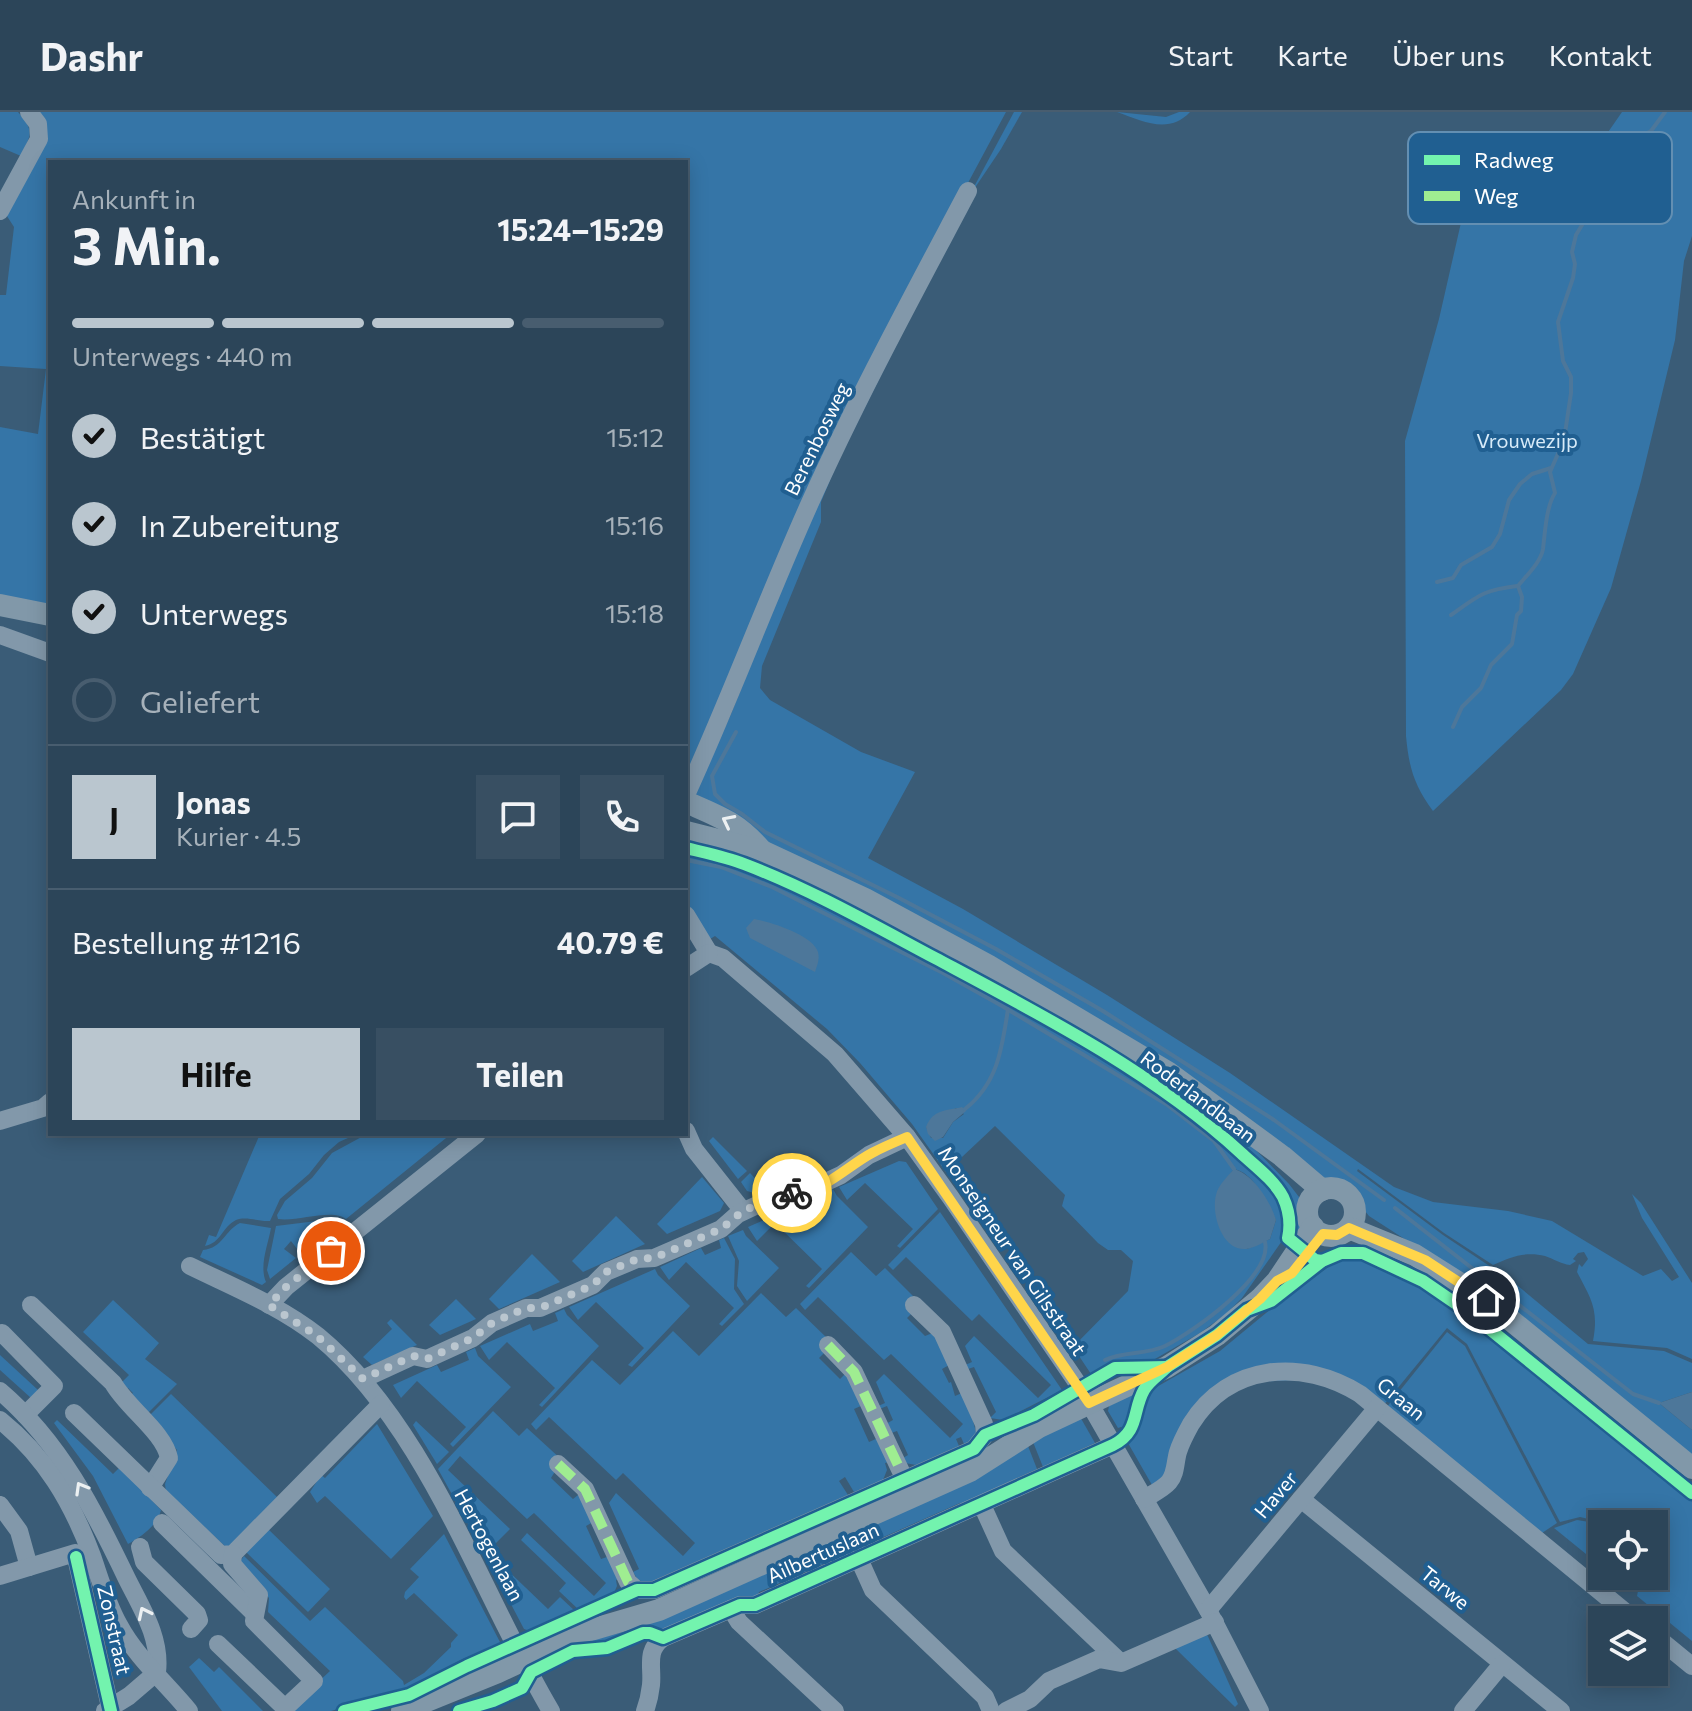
<!DOCTYPE html>
<html lang="de">
<meta charset="utf-8">
<style>
:root{--surface:#2c4559;--page:#384f62;--text:#f1f3f6;--muted:#a6b1ba;--line:#485d6f;--accent:#bac6cf}
body{margin:0;font-family:Commissioner,sans-serif;background:var(--page);color:var(--text);height:100vh;display:flex;flex-direction:column;font-size:30px;white-space:nowrap}
*{box-sizing:border-box;margin:0}
p{font-size:26px;color:var(--muted)}
.icon{flex:none;width:44px;height:44px;fill:none;stroke:currentColor;stroke-width:2;stroke-linecap:round;stroke-linejoin:round}
.map{position:relative;flex:1;overflow:hidden}
.details{position:absolute;left:48px;top:48px;width:640px;height:976px;display:flex;flex-direction:column;background:var(--surface);border-radius:0px;box-shadow:0 4px 20px #0003,0 0 0 2px var(--line)}
.details>*{flex:none}
.controls{position:absolute;left:1588px;top:1398px;display:grid;gap:16px}
.controls a{display:grid;place-items:center;width:80px;height:80px;border-radius:0px;background:var(--surface);box-shadow:0 4px 20px #0003,0 0 0 2px var(--line);font-size:40px}
.pin{position:absolute;display:grid;place-items:center;width:68px;height:68px;color:#fff;margin:-34px;border:4px solid #fff;border-radius:50%;box-shadow:0 2px 8px #0007}
.courier{position:absolute;display:grid;place-items:center;width:80px;height:80px;margin:-40px;border:6px solid #ffd54a;border-radius:50%;background:#fff;color:#222;box-shadow:0 2px 10px #0007}
.summary em{font-style:normal;font-weight:700}
.summary div{display:flex;flex-direction:column-reverse}
.summary{display:flex;align-items:center;justify-content:space-between;height:136px;padding:0 24px}
h1{font-size:52px;font-weight:700;line-height:60px}
.bar{display:grid;grid-template-columns:repeat(4,1fr);gap:12px 8px;align-content:center;height:96px;padding:0 24px}
.bar i{height:10px;border-radius:6px;background:var(--line)}
.bar .active{background:var(--accent)}
.bar p{grid-column:span 4}
.line{display:flex;align-items:center;gap:20px;padding:0 24px;border-top:2px solid var(--line)}
.line div{flex:1}
.round{display:grid;place-items:center;flex:none;width:84px;height:84px;border-radius:0px;background:var(--page)}
ol{padding:0 24px;list-style:none}
li{display:flex;align-items:center;gap:24px;height:88px}
li p{margin-inline-start:auto}
li .icon{padding:8px;border-radius:50%;background:var(--accent);color:#111;stroke-width:4}
li:last-child{color:var(--muted)}
li i{width:44px;height:44px;border:4px solid var(--line);border-radius:50%}
.cta{display:flex;gap:16px;margin-top:auto;padding:16px 24px}
.cta a{flex:1;height:92px;border-radius:0px;background:var(--accent);color:#111;font-size:32px;font-weight:700;line-height:92px;text-align:center}
.cta a+a{background:var(--page);color:var(--text)}
header{display:flex;align-items:center;gap:48px;box-sizing:border-box;height:112px;padding:0 40px;background:var(--surface);border-bottom:2px solid var(--line)}
header strong{font-size:38px}
nav{display:flex;gap:44px;margin-inline-start:auto;font-size:28px}
.map>svg:first-child{display:block}
.green{fill:#3575a7;fill-rule:evenodd}
.water{fill:#4d779a}
.lines{fill:none;stroke-linecap:round;stroke-linejoin:round}
.stream{stroke:#4d779a;stroke-width:4}
.minor{stroke:#8298aa;stroke-width:18}
.major{stroke:#8198a9;stroke-width:22}
.quiet{stroke:#9fed91;stroke-width:10;stroke-dasharray:20 10;stroke-linecap:butt}
.cycleway-casing{stroke:#205f91;stroke-width:17}
.cycleway{stroke:#73f3ae;stroke-width:12}
.oneway{stroke:#ecf0f2}
.done{stroke:#bac6cf;stroke-width:8;stroke-dasharray:0 14.4}
.route{stroke:#ffd54a;stroke-width:10}
.labels{text-anchor:middle;stroke-width:8;stroke-linejoin:round;paint-order:stroke}
.street-label{font-size:20px;fill:#fff;stroke:#205f91}
.park-label{font-size:20px;fill:#d7ebf9;stroke:#205f91}
.key{fill:#205f91;stroke:#638fb2;stroke-width:2}
.key-label{font-size:22px;fill:#fff}
</style>
<header>
<strong>Dashr</strong>
<nav><a>Start</a><a>Karte</a><a>Über uns</a><a>Kontakt</a></nav>
</header>
<div class="map">
<svg width="1692" height="1599" viewBox="0 0 1692 1599">
<rect width="100%" height="100%" fill="#3a5c77"/>
<g class="green">
<path d="M0,0H18C35,19 31,23 21,44L0,35Z"/>
<polygon points="35,0 1006,0 954,97 686,673 686,50 50,50 50,495 0,483 0,315 38,322 46,257 0,254 0,183 6,183 14,115 5,101 39,34"/>
<polygon points="1014,0 1022,0 1001,37 968,86"/>
<path d="M1117,0L1166,5L1179,0H1190C1169,23 1142,9 1117,0Z"/>
<path d="M1622,0H1692V124L1684,149L1675,228L1641,369L1611,476L1573,562L1561,578L1433,699C1414,673 1409,656 1406,624L1405,329L1439,207L1473,58L1545,83H1557L1586,52Z"/>
<path d="M924,177L838,349L821,390V410L762,554L760,576L770,588L861,640L915,660L868,746L963,797L1107,883L1230,961L1394,1075L1433,1090L1508,1099L1552,1109L1643,1164L1661,1157L1672,1169L1679,1165L1642,1106L1632,1082L1641,1091L1692,1171V1247L1667,1236L1593,1229C1599,1197 1591,1187 1577,1160L1579,1152L1582,1155L1588,1147L1584,1140L1578,1141L1573,1147L1576,1149L1570,1153C1561,1152 1554,1147 1545,1144C1526,1139 1510,1145 1493,1153L1444,1121L1358,1057L1357,1059L1443,1123L1512,1169L1588,1232L1664,1239L1692,1251V1280L1659,1291L1692,1318V1348L1471,1170L1369,1104L1365,1099L1361,1086L1351,1075L1344,1070L1322,1068L1235,1000L691,688L731,602L828,360Z"/>
<polygon points="686,724 728,735 858,793 1128,943 1251,1033 1289,1072 1299,1085 1302,1112 1295,1128 1290,1093 1279,1074 1208,1008 1145,963 962,856 763,756 731,744 686,733"/>
<path d="M686,739L745,755L833,796L1023,898L1095,940L1188,1001L1220,1026L1277,1081L1286,1103L1284,1126L1242,1186L1226,1202L1200,1221L1148,1251L1117,1253L1093,1265L1073,1235L1128,1179L1133,1149L1121,1138H1108L1098,1131L1062,1094L1065,1083L995,1014L946,1060L912,1012L860,951L827,917L715,824L710,827L686,792ZM956,996L964,1002L953,1010L943,1026H931L926,1015ZM1234,1057C1255,1061 1266,1091 1276,1108L1270,1127L1247,1137L1219,1076Z"/>
<path d="M260,1022H357L339,1030L324,1043L309,1062L280,1087L270,1109C259,1110 247,1104 236,1108C222,1115 221,1131 205,1134L209,1123L216,1125Z"/>
<path d="M367,1022H451L346,1107C332,1096 298,1110 278,1107L277,1103L285,1089L312,1066L332,1041Z"/>
<polygon points="713,1025 747,1059 738,1067 709,1029"/>
<polygon points="899,1049 906,1050 938,1097 900,1136 897,1134 913,1117 865,1071 847,1088 839,1075"/>
<polygon points="750,1061 766,1078 758,1082 747,1079 741,1070"/>
<polygon points="702,1065 724,1091 720,1099 667,1122 657,1112"/>
<polygon points="833,1077 837,1084 868,1115 809,1176 806,1174 822,1157 775,1111 757,1129 748,1115 805,1090 809,1096 826,1089 824,1082"/>
<polygon points="940,1100 1062,1278 1003,1308 990,1306 996,1300 974,1255 965,1258 963,1254 972,1250 965,1234 974,1224 1038,1286 1051,1273 979,1202 972,1209 906,1145 893,1158 888,1153"/>
<polygon points="616,1104 645,1132 583,1160 572,1149"/>
<polygon points="333,1107 342,1110 301,1142 291,1129 284,1137 296,1146 270,1167 267,1158 276,1114"/>
<path d="M240,1111L271,1116C268,1133 259,1154 266,1170L262,1173L200,1145L203,1138C223,1136 224,1119 240,1111Z"/>
<polygon points="743,1118 746,1124 779,1156 747,1189 737,1174 739,1149 728,1124"/>
<polygon points="724,1126 735,1147 734,1177 744,1192 722,1214 719,1212 734,1196 686,1150 669,1168 660,1155 701,1136 705,1143 721,1136 719,1128"/>
<polygon points="851,1140 876,1164 885,1156 917,1188 914,1199 907,1206 925,1224 935,1220 951,1252 942,1257 949,1271 951,1270 955,1284 964,1280 977,1308 973,1309 976,1320 972,1328 964,1332 961,1325 956,1327 959,1334 916,1353 905,1351 903,1346 908,1343 897,1319 888,1322 884,1313 893,1308 887,1294 877,1298 876,1295 885,1291 876,1270 884,1262 950,1326 963,1312 891,1242 884,1248 818,1185 805,1198 800,1192"/>
<polygon points="532,1142 560,1170 499,1197 489,1187"/>
<polygon points="1363,1144 1406,1164 1480,1212 1692,1386 1692,1529 1637,1484 1641,1464 1654,1464 1654,1412 1610,1412 1580,1405 1560,1410 1467,1232 1447,1216 1383,1294 1344,1266 1228,1271 1169,1360 1152,1373 1128,1331 1141,1312 1149,1283 1153,1277 1220,1239 1266,1201 1331,1153 1345,1148 1361,1148"/>
<polygon points="655,1157 658,1163 690,1194 632,1255 628,1253 644,1236 596,1190 578,1208 569,1195"/>
<polygon points="761,1181 786,1205 796,1196 829,1228 826,1239 819,1246 840,1267 847,1260 863,1293 854,1297 869,1330 878,1326 889,1350 885,1351 887,1358 883,1368 854,1380 845,1365 839,1369 848,1383 648,1471 638,1468 633,1460 639,1457 609,1391 616,1381 683,1444 695,1431 623,1361 616,1368 549,1305 536,1318 531,1312 592,1248 620,1273 673,1219 699,1244"/>
<polygon points="456,1187 476,1207 440,1223 429,1213"/>
<polygon points="113,1188 159,1231 145,1247 177,1272 145,1304 128,1285 133,1281 128,1276 122,1282 118,1274 129,1263 83,1220"/>
<polygon points="564,1197 567,1203 599,1234 542,1295 539,1293 555,1276 507,1230 489,1248 480,1234 530,1212 533,1219 558,1209 555,1201"/>
<polygon points="391,1207 417,1233 372,1253 363,1245 392,1217 387,1211"/>
<polygon points="1447,1220 1465,1234 1557,1411 1542,1421 1386,1296"/>
<polygon points="475,1236 478,1244 511,1275 453,1335 450,1332 466,1315 417,1269 401,1286 393,1273 437,1253 441,1260 469,1248 466,1240"/>
<polygon points="0,1243 38,1278 31,1286 0,1258"/>
<polygon points="1142,1277 1136,1302 1127,1319 1121,1315 1118,1316 1108,1299 1109,1294"/>
<polygon points="171,1282 279,1387 227,1436 166,1380 165,1372 177,1338 147,1306"/>
<polygon points="493,1299 519,1324 527,1316 562,1348 551,1366 573,1387 578,1383 595,1409 586,1414 601,1447 610,1444 620,1467 616,1468 617,1474 613,1483 579,1498 559,1479 566,1471 521,1428 527,1421 594,1484 606,1471 534,1401 527,1407 460,1344 448,1358 510,1417 495,1432 499,1436 488,1448 438,1357"/>
<polygon points="1079,1303 1095,1331 1043,1355 1033,1330"/>
<path d="M57,1308L113,1362L120,1355L161,1398C158,1413 141,1425 128,1432L93,1364L54,1311Z"/>
<polygon points="416,1309 449,1340 437,1352 413,1313"/>
<polygon points="377,1312 433,1404 391,1447 325,1384 317,1391 310,1380 321,1363 325,1366"/>
<polygon points="1028,1334 1037,1357 989,1379 966,1394 960,1391 877,1428 869,1412 987,1360"/>
<polygon points="1577,1408 1602,1412 1602,1455 1554,1416"/>
<polygon points="863,1415 871,1431 844,1448 837,1446 759,1480 756,1487 661,1522 640,1520 608,1534 573,1537 592,1528 627,1519"/>
<polygon points="268,1417 330,1477 308,1500 246,1440"/>
<polygon points="444,1422 501,1532 463,1547 406,1577 331,1599 287,1599 330,1559 268,1500 269,1486 239,1451 244,1444 310,1509 325,1495 403,1569 404,1573 424,1561 451,1535 451,1531 458,1523 414,1481 406,1488 404,1485 405,1480 419,1465 410,1457"/>
<polygon points="501,1452 548,1497 560,1485 575,1499 530,1519 524,1517 493,1458"/>
<polygon points="1206,1520 1238,1592 1235,1595 1175,1536"/>
<polygon points="199,1546 214,1560 219,1555 263,1599 222,1599 189,1555"/>
</g>
<g class="water">
<path d="M754,807C771,810 813,823 818,840C820,848 817,853 815,860L750,826L746,816Z"/>
<path d="M962,995L966,999L953,1010L943,1025L935,1029L928,1022L926,1015C933,997 946,999 962,995Z"/>
<path d="M1234,1057C1253,1062 1271,1090 1276,1108L1270,1127C1262,1131 1254,1136 1246,1137C1222,1139 1211,1102 1216,1083C1218,1073 1228,1064 1234,1057Z"/>
<polygon points="1692,1280 1692,1318 1659,1291"/>
</g>
<g class="lines">
<g class="stream">
<polyline points="1437,470 1453,466 1461,453 1492,435 1500,422 1509,388 1520,372 1532,362 1551,356"/>
<path d="M1451,503C1478,484 1483,478 1517,474"/>
<path d="M1453,615L1462,595L1481,576L1491,553L1512,532L1517,503L1521,499L1522,485L1518,474C1526,464 1541,450 1543,437C1545,421 1546,395 1555,381L1550,360L1564,328L1571,281V265L1563,249L1558,210L1573,166L1575,152L1572,140L1576,123L1594,93L1601,67L1611,47L1624,34L1651,19L1665,0"/>
<polyline points="736,620 712,664 715,682 725,692 742,702 765,720 899,786 996,837 1103,899 1274,1008 1384,1088"/>
<polyline points="686,748 721,755 772,775 943,861 1002,894 1166,992 1214,1029 1234,1057"/>
<path d="M965,997C998,971 1002,936 1008,897"/>
<polyline points="1395,1096 1633,1282 1659,1291"/>
<path d="M1105,1248C1124,1239 1146,1243 1165,1234C1193,1220 1273,1164 1265,1130"/>
</g>
<g class="minor">
<polyline points="0,99 39,27 38,12 29,0"/>
<polyline points="0,523 50,541"/>
<path d="M686,683C730,587 766,489 809,393C857,286 913,183 968,79"/>
<polyline points="686,803 709,841"/>
<polyline points="709,841 723,846 835,942 907,1025 951,1086 1080,1275 1208,1498 1260,1599"/>
<polyline points="686,856 709,841"/>
<polyline points="0,1009 43,996 50,990"/>
<polyline points="686,1019 694,1037 743,1099"/>
<path d="M190,1154C233,1175 280,1194 318,1224C427,1314 480,1480 551,1599"/>
<path d="M31,1193L113,1271C127,1296 164,1320 169,1346L150,1376"/>
<polyline points="269,1193 286,1175 477,1022"/>
<polyline points="2,1221 54,1274 25,1303"/>
<polyline points="828,1233 854,1260 905,1368"/>
<polyline points="363,1267 413,1244 427,1247 473,1226 492,1211 526,1196 540,1196 593,1173 606,1160 637,1147 654,1146 721,1117 738,1102 783,1081 800,1082 826,1070 841,1063 869,1043 907,1025"/>
<path d="M0,1279C60,1330 94,1398 127,1467C142,1497 161,1526 157,1560L129,1584L105,1599"/>
<polyline points="74,1301 221,1443 233,1442 381,1292"/>
<path d="M0,1308C45,1344 72,1390 92,1444C100,1467 107,1492 119,1513C136,1545 166,1571 189,1599"/>
<polyline points="558,1352 585,1377 628,1470 637,1478 654,1478 974,1337 985,1323 984,1312 942,1220 914,1193"/>
<path d="M1144,1387C1152,1382 1163,1377 1169,1370C1176,1362 1175,1350 1178,1340C1181,1330 1186,1321 1191,1312C1229,1251 1303,1246 1360,1282L1635,1508"/>
<polyline points="1301,1387 1561,1599"/>
<polyline points="0,1393 19,1419 29,1455"/>
<polyline points="982,1393 1003,1439 1119,1549"/>
<polyline points="162,1411 255,1502"/>
<polyline points="140,1435 144,1450 197,1502 199,1508 191,1517"/>
<polyline points="859,1447 873,1478 985,1585 991,1599"/>
<polyline points="0,1464 75,1441 111,1599"/>
<polyline points="731,1497 739,1510 835,1599"/>
<polyline points="1208,1498 1377,1296"/>
<polyline points="1654,1523 1692,1554"/>
<polyline points="218,1532 285,1596 314,1569 254,1509 259,1483 232,1452 233,1442"/>
<path d="M645,1599C648,1591 650,1582 651,1573C653,1555 645,1539 663,1526L740,1493H755L1113,1333"/>
<polyline points="1006,1599 1030,1587 1049,1569 1099,1547 1121,1551 1215,1510"/>
<polyline points="1463,1599 1502,1552"/>
</g>
<g class="major">
<polyline points="0,493 50,503"/>
<path d="M686,690C720,705 737,710 762,739"/>
<polyline points="686,720 762,739 865,787 989,854 1169,961 1282,1044 1322,1078"/>
<circle cx="1331" cy="1100" r="24"/>
<polyline points="1349,1116 1415,1143 1486,1188 1692,1356"/>
<polyline points="402,1599 498,1560 584,1520 659,1498 970,1359 1039,1315 1167,1255 1217,1223 1260,1187 1277,1169 1313,1115"/>
</g>
<g class="quiet">
<polyline points="828,1233 854,1260 905,1368"/>
<polyline points="558,1352 585,1377 628,1470 642,1479"/>
</g>
<g class="cycleway-casing">
<g id="cycleway">
<path d="M686,736C706,741 726,745 744,752C810,777 873,813 935,846C1040,902 1153,960 1241,1041C1255,1054 1274,1068 1283,1085C1289,1098 1291,1112 1288,1126L1315,1148L1322,1149"/>
<polyline points="1167,1255 1217,1223 1247,1198 1271,1189 1322,1149 1341,1141 1363,1141 1423,1169 1471,1202 1692,1381"/>
<polyline points="76,1445 111,1599"/>
<path d="M344,1599L409,1583L467,1554L637,1478H654L974,1337L985,1323L1034,1303L1115,1256L1167,1255C1160,1262 1149,1269 1144,1278C1132,1299 1140,1319 1113,1333L755,1493H740L663,1526L650,1521H643L607,1536L573,1539L531,1560L522,1576L493,1589L459,1599"/>
</g>
</g>
<use href="#cycleway" class="cycleway"/>
</g>
<defs><path id="oneway-chevron" d="M-2-3.5L2.5 0L-2 3.5" fill="none" stroke-width="1.6" stroke-linecap="round" stroke-linejoin="round" transform="scale(2)"/></defs>
<g class="oneway">
<use href="#oneway-chevron" transform="translate(728 709) rotate(-153)"/>
<use href="#oneway-chevron" transform="translate(81 1376) rotate(-120)"/>
<use href="#oneway-chevron" transform="translate(144 1501) rotate(-116)"/>
</g>
<g class="lines">
<polyline class="done" points="331,1139 286,1175 269,1193 316,1223 363,1267 413,1244 427,1247 473,1226 492,1211 526,1196 540,1196 561,1187 593,1173 606,1160 637,1147 654,1146 721,1117 743,1099 783,1081 792,1081"/>
<path class="route" d="M792,1081C822,1082 847,1054 872,1041C883,1035 895,1030 907,1025L1089,1291L1167,1255L1217,1223L1260,1187L1277,1169L1292,1161L1323,1122L1337,1123L1349,1116L1425,1148L1486,1188"/>
</g>
<g class="labels">
<g class="street-label">
<text transform="translate(817 327) rotate(-64)" y="7">Berenbosweg</text>
<text transform="translate(1198 985) rotate(37)" y="7">Roderlandbaan</text>
<text transform="translate(1012 1139) rotate(56)" y="7">Monseigneur van Gilsstraat</text>
<text transform="translate(1401 1287) rotate(39)" y="7">Graan</text>
<text transform="translate(1276 1383) rotate(-50)" y="7">Haver</text>
<text transform="translate(489 1433) rotate(62)" y="7">Hertogenlaan</text>
<text transform="translate(823 1441) rotate(-24)" y="7">Ailbertuslaan</text>
<text transform="translate(1445 1476) rotate(39)" y="7">Tarwe</text>
<text transform="translate(114 1518) rotate(77)" y="7">Zonstraat</text>
</g>
<g class="park-label">
<text x="1527" y="336">Vrouwezijp</text>
</g>
</g>
<rect x="1408" y="20" width="264" height="92" rx="12" class="key"/>
<rect x="1424" y="43" width="36" height="10" fill="#73f3ae"/>
<rect x="1424" y="79" width="36" height="10" fill="#9fed91"/>
<g class="key-label">
<text x="1474" y="56">Radweg</text>
<text x="1474" y="92">Weg</text>
</g>
</svg>
<div class="controls">
<a><svg class="icon" aria-label="locate" viewBox="0 0 24 24"><circle cx="12" cy="12" r="6"/><path d="M12 2v4M12 18v4M2 12h4M18 12h4"/></svg></a>
<a><svg class="icon" aria-label="layers" viewBox="0 0 24 24"><path d="M12 4l9 5-9 5-9-5zM3 14l9 5 9-5"/></svg></a>
</div>
<div class="pin" style="left:331px;top:1139px;background:#ea580c"><svg class="icon" aria-label="bag" viewBox="0 0 24 24"><path d="M5 8h14l-1 12H6zM9 8a3 3 0 0 1 6 0"/></svg></div>
<div class="pin" style="left:1486px;top:1188px;background:#1f2937"><svg class="icon" aria-label="home" viewBox="0 0 24 24"><path d="M3 11l9-7 9 7M6 9v11h12V9"/></svg></div>
<div class="courier" style="left:792px;top:1081px"><svg class="icon" aria-label="bike" viewBox="0 0 24 24"><circle cx="6" cy="16" r="4"/><circle cx="18" cy="16" r="4"/><path d="M6 16l4-8h5l3 8M10 8l3 8H6M13 5h3"/></svg></div>
<section class="details">
<div class="summary"><div><h1>3 Min.</h1><p>Ankunft in</p></div><em>15:24–15:29</em></div>
<div class="bar"><i class="active"></i><i class="active"></i><i class="active"></i><i></i><p>Unterwegs · 440 m</p></div>
<ol>
<li><svg class="icon" aria-label="check" viewBox="0 0 24 24"><path d="M5 12l5 5 9-10"/></svg>Bestätigt<p>15:12</p></li>
<li><svg class="icon" aria-label="check" viewBox="0 0 24 24"><path d="M5 12l5 5 9-10"/></svg>In Zubereitung<p>15:16</p></li>
<li><svg class="icon" aria-label="check" viewBox="0 0 24 24"><path d="M5 12l5 5 9-10"/></svg>Unterwegs<p>15:18</p></li>
<li><i></i>Geliefert</li>
</ol>
<div class="line" style="height:144px"><b class="round" style="background:var(--accent);color:#111">J</b><div><b>Jonas</b><p>Kurier · 4.5</p></div><a class="round"><svg class="icon" aria-label="chat" viewBox="0 0 24 24"><path d="M4 5h16v11H9l-5 4z"/></svg></a><a class="round"><svg class="icon" aria-label="phone" viewBox="0 0 24 24"><path d="M5 4h4l2 5-3 2q2 4 5 5l2-3 5 2v4C11 20 4 13 5 4z"/></svg></a></div>
<div class="line" style="height:104px"><div>Bestellung #1216</div><b>40.79 €</b></div>
<div class="cta"><a>Hilfe</a><a>Teilen</a></div>
</section>
</div>
